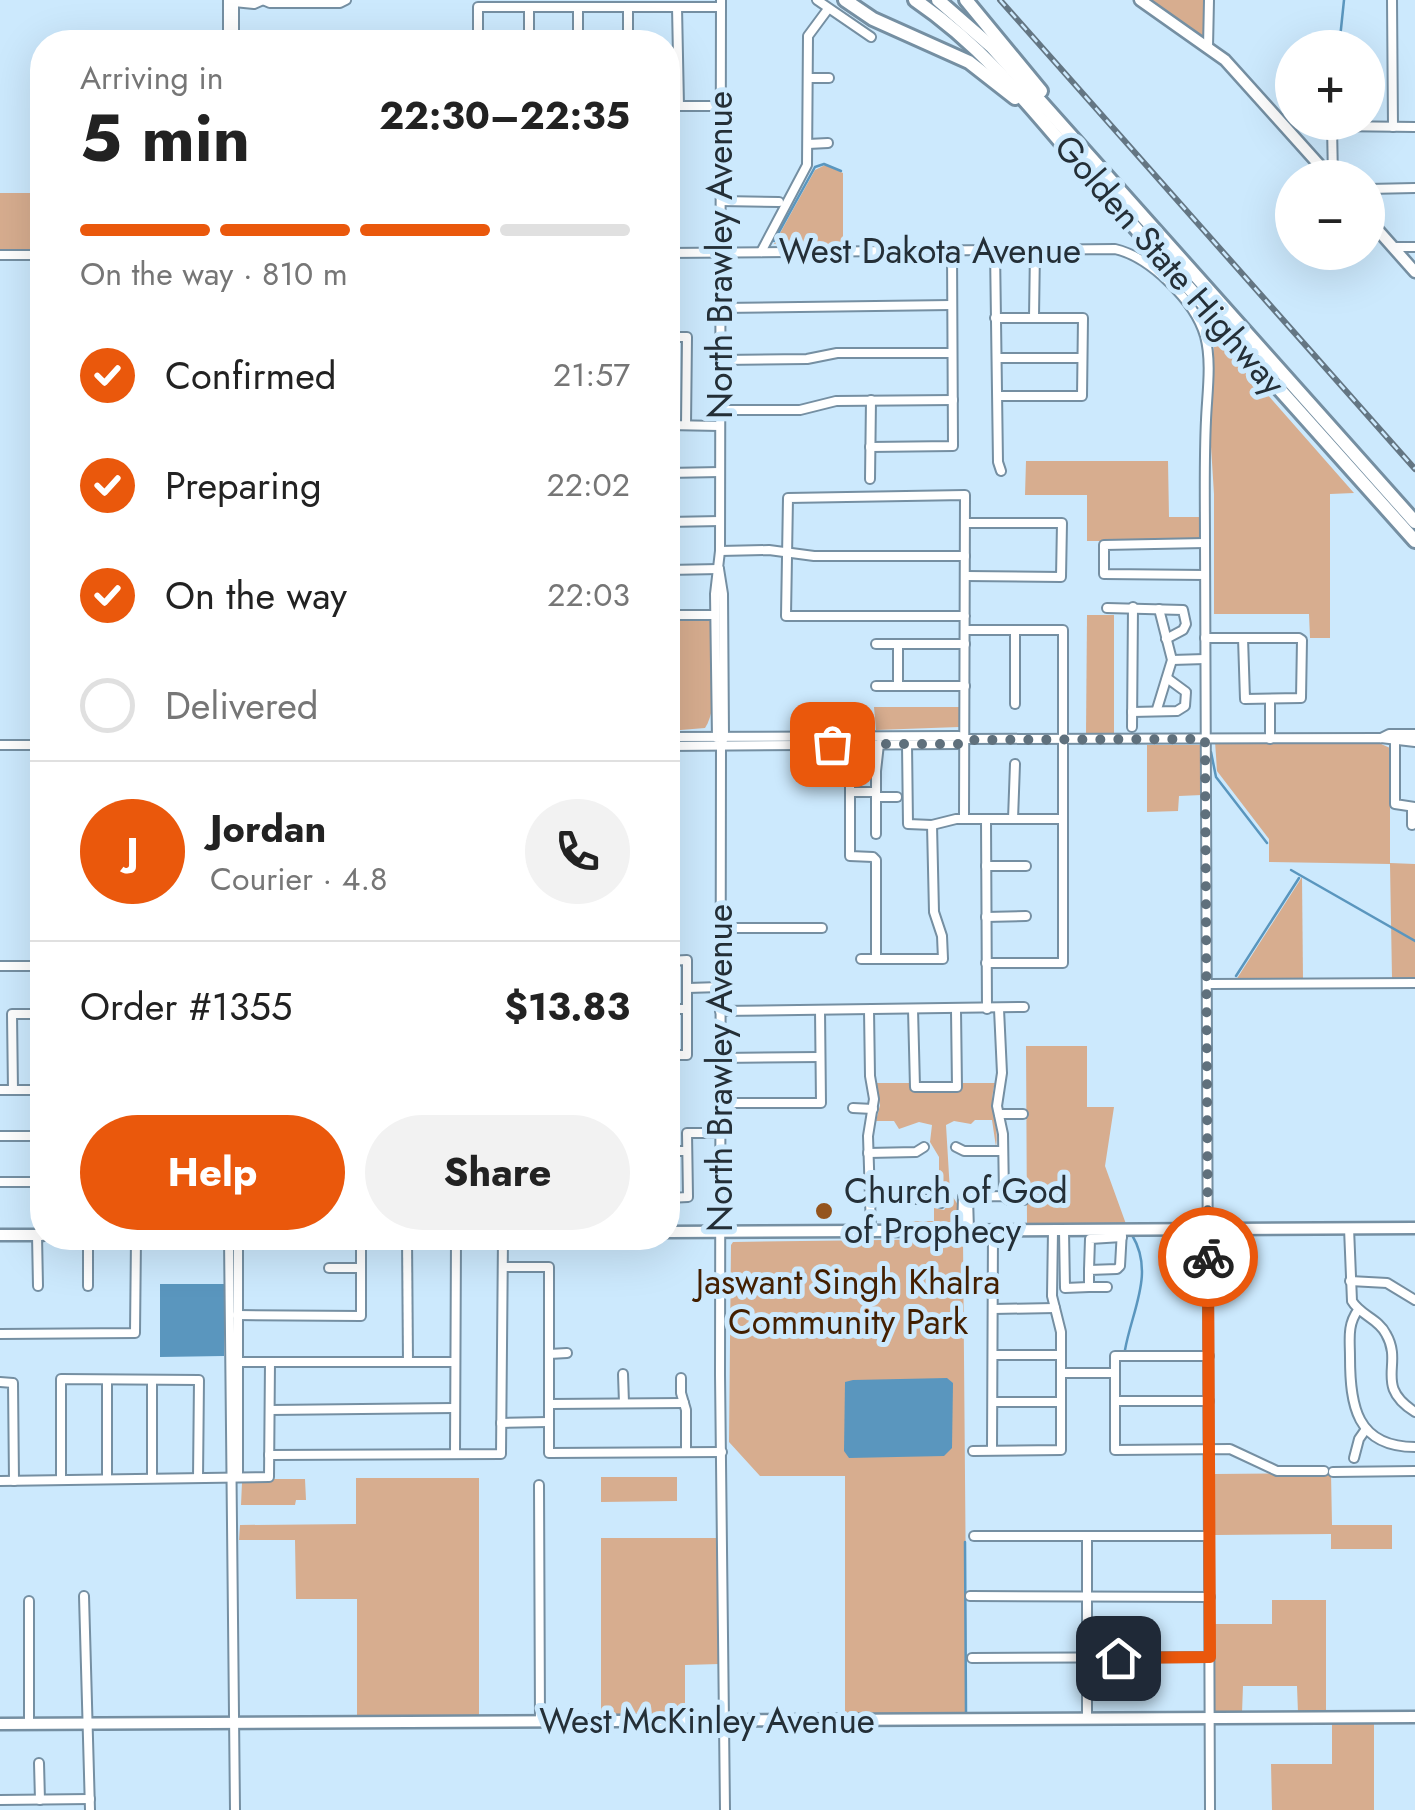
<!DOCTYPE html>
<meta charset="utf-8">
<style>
:root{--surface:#fff;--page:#f2f2f2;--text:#222;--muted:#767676;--line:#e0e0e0;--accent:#ea580c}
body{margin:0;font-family:Jost,sans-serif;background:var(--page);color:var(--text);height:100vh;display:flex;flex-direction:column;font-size:38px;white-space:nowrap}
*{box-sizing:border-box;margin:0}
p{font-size:32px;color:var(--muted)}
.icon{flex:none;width:55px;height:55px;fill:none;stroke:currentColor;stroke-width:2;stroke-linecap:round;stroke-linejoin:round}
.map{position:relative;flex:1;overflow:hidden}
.sheet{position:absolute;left:30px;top:30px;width:650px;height:1220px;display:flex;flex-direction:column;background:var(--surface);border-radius:40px;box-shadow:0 10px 40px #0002}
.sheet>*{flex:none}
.fabs{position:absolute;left:1275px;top:30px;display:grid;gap:20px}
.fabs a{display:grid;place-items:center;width:110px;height:110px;border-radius:50%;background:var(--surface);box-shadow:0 10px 40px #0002;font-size:50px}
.pin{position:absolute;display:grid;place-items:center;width:85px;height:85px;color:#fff;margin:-42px;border-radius:20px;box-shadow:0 5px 15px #0006}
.courier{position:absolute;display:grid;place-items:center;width:100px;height:100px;margin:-50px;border:8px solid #ea580c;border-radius:50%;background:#fff;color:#222;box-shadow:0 2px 12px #0007}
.headline em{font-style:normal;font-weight:700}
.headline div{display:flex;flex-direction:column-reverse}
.headline{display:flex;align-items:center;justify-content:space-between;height:170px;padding:0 50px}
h1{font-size:65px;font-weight:700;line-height:75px}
.bar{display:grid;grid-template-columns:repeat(4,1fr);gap:15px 10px;align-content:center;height:120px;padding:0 50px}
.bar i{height:12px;border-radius:8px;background:var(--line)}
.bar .selected{background:var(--accent)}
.bar p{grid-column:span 4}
.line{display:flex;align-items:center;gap:25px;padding:0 50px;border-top:2px solid var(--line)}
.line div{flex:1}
.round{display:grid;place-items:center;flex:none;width:105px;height:105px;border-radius:52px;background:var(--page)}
ol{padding:0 50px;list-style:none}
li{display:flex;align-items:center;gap:30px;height:110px}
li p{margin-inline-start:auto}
li .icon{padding:10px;border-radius:50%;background:var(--accent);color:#fff;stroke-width:4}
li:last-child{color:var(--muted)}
li i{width:55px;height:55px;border:5px solid var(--line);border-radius:50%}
.button{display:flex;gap:20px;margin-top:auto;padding:20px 50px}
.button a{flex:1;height:115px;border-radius:60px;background:var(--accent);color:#fff;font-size:40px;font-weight:700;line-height:115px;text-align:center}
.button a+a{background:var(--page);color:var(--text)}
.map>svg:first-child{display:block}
.green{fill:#d7ad8f}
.water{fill:#5a96be}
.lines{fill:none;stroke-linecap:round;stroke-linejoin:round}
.stream{stroke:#5a96be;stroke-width:2.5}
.minor-casing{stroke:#758fa2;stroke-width:12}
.major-casing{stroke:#758fa2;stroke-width:15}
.highway-casing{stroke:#758fa2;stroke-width:18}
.minor{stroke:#fff;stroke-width:8}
.major{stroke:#fff;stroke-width:10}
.highway{stroke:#fff;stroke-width:12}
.rail-casing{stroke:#647683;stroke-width:6}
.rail{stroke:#cce9fd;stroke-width:2.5;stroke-dasharray:8;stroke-linecap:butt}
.done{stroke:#5f707c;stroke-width:10;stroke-dasharray:0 18}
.route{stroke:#ea580c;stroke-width:12}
.poi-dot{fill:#94541d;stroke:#cce9fd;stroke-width:4}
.labels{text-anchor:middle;stroke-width:10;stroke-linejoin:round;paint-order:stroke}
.street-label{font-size:35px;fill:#242f37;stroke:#cce9fd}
.poi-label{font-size:35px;fill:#242f37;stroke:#cce9fd;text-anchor:start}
.park-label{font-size:35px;fill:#431f00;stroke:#cce9fd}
</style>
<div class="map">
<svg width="1415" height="1810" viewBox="0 0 1415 1810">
<rect width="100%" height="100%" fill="#cce9fd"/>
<g class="green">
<polygon points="1149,0 1205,0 1203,37"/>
<polygon points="825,165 843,173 843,242 828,246 774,244 815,170"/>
<rect x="0" y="193" width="42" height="57"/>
<polygon points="1214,342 1222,343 1354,493 1330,494 1330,638 1310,638 1309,614 1214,614 1214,494 1210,431"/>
<polygon points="1026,461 1168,461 1169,517 1203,517 1200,541 1087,541 1087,495 1025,495"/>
<polygon points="1087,615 1114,615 1114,734 1086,734"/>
<path d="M668,620H710C714,646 720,706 705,728L668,731Z"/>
<polygon points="874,707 959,707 959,727 876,730"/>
<polygon points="1215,741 1379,743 1390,748 1390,863 1415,864 1415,978 1392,978 1390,864 1269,862 1269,839 1217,771"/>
<polygon points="1147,745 1202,745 1202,795 1179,796 1178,811 1147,812"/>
<polygon points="1302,877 1303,980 1236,980"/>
<polygon points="1026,1046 1087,1046 1087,1107 1114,1107 1105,1166 1126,1224 1027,1224"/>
<path d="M875,1083H910L913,1090L954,1092L960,1083H995C987,1109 1000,1124 996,1147L992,1120H975L971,1124L954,1121L946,1125L950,1192L961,1210L959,1222H872L934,1221V1208L944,1210L950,1202L947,1195L939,1193V1157L930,1142L932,1125L919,1122L899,1129L894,1121H876L880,1105Z"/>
<polygon points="963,1239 967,1714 845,1715 845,1476 760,1476 729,1442 731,1245 733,1242"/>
<polygon points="1331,1473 1332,1525 1392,1525 1392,1549 1331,1549 1331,1534 1215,1535 1215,1474"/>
<polygon points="601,1477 677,1477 677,1501 601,1502"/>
<polygon points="356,1478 479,1478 479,1717 357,1718 357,1599 296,1599 295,1540 239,1540 240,1525 356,1524"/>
<polygon points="274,1479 305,1479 306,1500 296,1500 295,1505 241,1505 242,1483 273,1481"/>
<polygon points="601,1538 719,1538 719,1664 685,1665 685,1716 601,1716"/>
<polygon points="1272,1600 1326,1600 1326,1713 1298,1713 1297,1686 1243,1686 1242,1713 1214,1713 1214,1624 1272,1624"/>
<polygon points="1332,1724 1374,1724 1374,1810 1272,1810 1271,1764 1332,1764"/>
</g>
<g class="water">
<polygon points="160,1284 224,1284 224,1356 160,1357"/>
<polygon points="947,1378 953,1383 952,1448 944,1456 849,1458 844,1451 845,1382 853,1380"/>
</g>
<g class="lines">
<g class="stream">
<polyline points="1339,48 1344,0"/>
<polyline points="1283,115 1292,103"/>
<polyline points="774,241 815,167 824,164 841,171"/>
<polyline points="1211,752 1216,777 1267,843"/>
<polyline points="1291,870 1415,941"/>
<polyline points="1236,976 1299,878"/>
<path d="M1125,1350C1132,1310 1155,1273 1132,1235"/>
<polyline points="965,1542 966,1713"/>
</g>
<g class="minor-casing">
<g id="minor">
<polyline points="228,0 228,42"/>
<polyline points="234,0 234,42"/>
<polyline points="263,0 270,3 340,3 346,0"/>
<polyline points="817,0 871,37"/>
<polyline points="1392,0 1393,127"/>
<polyline points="234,2 254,4 263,0"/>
<polyline points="677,7 679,106"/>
<polyline points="578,8 578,42"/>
<polyline points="628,8 628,42"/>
<polyline points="478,42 478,7 721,7"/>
<polyline points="529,42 529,8"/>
<polyline points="1208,47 1209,0"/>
<polyline points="808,78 829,78"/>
<polyline points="668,106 719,106"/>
<polyline points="808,144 828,143"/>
<polyline points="1333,178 1332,126 1415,127"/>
<polyline points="1368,189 1415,188"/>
<polyline points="721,201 779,202"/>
<polyline points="1393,247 1415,247"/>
<polyline points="995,250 998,462 1001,471"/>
<polyline points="761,252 807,165 808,36 828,9"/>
<path d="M668,253L1115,249C1150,257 1195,301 1205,336C1212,362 1207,394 1206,420C1204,461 1205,502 1205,543L1210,1810"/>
<polyline points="0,255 42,255"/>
<polyline points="721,308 951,305"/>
<polyline points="1034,317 1035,250"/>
<polyline points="995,318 1083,318 1082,396 998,396"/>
<polyline points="668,337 687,337 686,425"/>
<polyline points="997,358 1082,358"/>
<polyline points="721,360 807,359 837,353 952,353"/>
<polyline points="720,410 800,410 836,401 953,400"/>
<polyline points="668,425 720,426"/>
<polyline points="870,447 953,446 952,251"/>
<polyline points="668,473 720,472"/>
<polyline points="870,479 871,400"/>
<polyline points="668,522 720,521"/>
<polyline points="965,523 1062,523 1061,577 966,576"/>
<polyline points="1205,543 1104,545 1104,574 1205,575"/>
<polyline points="720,551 769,550 814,556 965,556"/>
<polyline points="719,569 723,594 724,737 721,746 720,1375 725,1810"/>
<polyline points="668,570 719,569"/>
<polyline points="1107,608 1183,610 1186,624 1183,630 1166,639"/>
<polyline points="668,615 715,615"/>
<polyline points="966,630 1063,630 1063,963 986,963"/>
<polyline points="1015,631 1015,704"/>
<polyline points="1205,638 1299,638 1302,640 1301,698 1245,699 1243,638"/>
<polyline points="876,644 965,644"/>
<polyline points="898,644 898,686"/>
<polyline points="1172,660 1205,659"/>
<polyline points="876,686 965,686"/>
<polyline points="1270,700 1270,739"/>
<polyline points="1157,709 1172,660 1159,609"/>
<polyline points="1132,712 1177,711 1185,706 1186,692 1167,678"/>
<polyline points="1132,727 1133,607"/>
<polyline points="668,737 959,736 964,739 1381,738 1415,742"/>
<polyline points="717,738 715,594 720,551 721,0"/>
<polyline points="1381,738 1389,734 1415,734"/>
<polyline points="1395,741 1395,804 1415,807"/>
<polyline points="873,744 876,771 879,744"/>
<polyline points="907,744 908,824 932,825 956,819 1062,819"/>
<polyline points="0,745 42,745"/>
<polyline points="668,746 960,744 964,739"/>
<polyline points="850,769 850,856 873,857 876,860 876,959"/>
<polyline points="876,771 876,834"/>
<polyline points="850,792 876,792"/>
<polyline points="876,797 897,797"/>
<polyline points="1412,807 1412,825"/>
<polyline points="964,819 965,495 788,498 786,616 965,616"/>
<polyline points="986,819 987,1009"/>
<polyline points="1013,819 1015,764"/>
<polyline points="986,866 1026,866"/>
<polyline points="986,917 1026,916"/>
<polyline points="719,928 822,928"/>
<polyline points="861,959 943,959 942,936 934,912 932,825"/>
<polyline points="668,961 687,960 687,1055 668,1055"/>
<polyline points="0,966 42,966"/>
<polyline points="1208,984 1415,983"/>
<polyline points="688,988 720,987"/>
<polyline points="668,1009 687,1009"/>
<polyline points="913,1009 915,1087 957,1087 956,1010"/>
<polyline points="999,1009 1002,1073 997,1106 1003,1134 1004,1196"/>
<polyline points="869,1010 870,1076 874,1099 868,1136 871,1230"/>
<polyline points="720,1011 1024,1007"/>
<polyline points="720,1058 820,1057"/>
<polyline points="0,1090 42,1090"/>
<polyline points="13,1090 12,1014 42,1014"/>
<polyline points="720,1103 821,1103 820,1010"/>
<polyline points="853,1108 873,1109"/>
<polyline points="999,1114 1023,1114"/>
<polyline points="0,1136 42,1136"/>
<polyline points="956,1147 964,1151 1003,1151"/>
<polyline points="668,1151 687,1151"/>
<polyline points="868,1153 916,1152 924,1147"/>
<polyline points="0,1182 42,1182"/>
<polyline points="968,1197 969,1231"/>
<polyline points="668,1198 688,1197 687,1133 719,1133"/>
<polyline points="868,1199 931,1199 941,1203"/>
<path d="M1349,1228L1352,1301C1360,1315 1379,1319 1386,1334C1404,1365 1373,1385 1415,1412"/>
<polyline points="962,1230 963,1197 1004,1196 1009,1200 1024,1200"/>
<polyline points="1064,1231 1065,1288 1089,1287"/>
<polyline points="37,1235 38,1286"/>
<polyline points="229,1238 235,1810"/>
<polyline points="407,1238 408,1362"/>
<polyline points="503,1267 549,1267 549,1453 722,1452"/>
<polyline points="329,1268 361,1268"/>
<polyline points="1089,1270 1090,1239 1122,1237"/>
<polyline points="1350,1281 1387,1283 1415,1300"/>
<polyline points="88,1286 88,1238"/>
<polyline points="1107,1287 1089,1287 1089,1270 1117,1269 1120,1266 1122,1230"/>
<polyline points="993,1309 1055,1308"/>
<path d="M1358,1310C1347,1325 1350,1340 1350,1357C1350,1405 1356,1447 1415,1447"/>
<polyline points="237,1315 361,1316 361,1238"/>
<polyline points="0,1334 135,1333 136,1238"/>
<polyline points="549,1354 567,1353"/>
<polyline points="993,1355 1061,1355"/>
<polyline points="1209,1356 1115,1356 1115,1450 1230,1449 1277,1471 1324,1471"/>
<polyline points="238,1362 455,1362"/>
<polyline points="1061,1373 1114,1373"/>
<polyline points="623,1374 624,1403"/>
<polyline points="681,1378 681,1393 686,1410 686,1452"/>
<polyline points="107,1380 107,1479"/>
<polyline points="152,1380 152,1478"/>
<polyline points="0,1382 13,1383 14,1481"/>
<polyline points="1115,1401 1209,1401"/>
<polyline points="993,1402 1061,1402"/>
<polyline points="550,1404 684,1403"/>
<polyline points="270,1410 454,1408"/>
<polyline points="501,1423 548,1422"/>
<polyline points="992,1449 993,1231"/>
<polyline points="973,1451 1061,1450 1061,1332 1052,1296 1053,1231"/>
<polyline points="455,1454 456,1238"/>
<polyline points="269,1455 501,1454 503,1238"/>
<polyline points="1354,1458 1359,1439 1366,1429"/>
<polyline points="1333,1472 1415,1471"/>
<polyline points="233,1478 238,1473 238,1238"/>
<polyline points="61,1480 61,1379 199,1380 198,1478"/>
<polyline points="0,1481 269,1477 270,1362"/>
<polyline points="539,1485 540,1722"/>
<polyline points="974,1536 1209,1536"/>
<polyline points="84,1596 90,1810"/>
<polyline points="970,1596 1210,1597"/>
<polyline points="972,1658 1210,1657"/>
<polyline points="1087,1719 1087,1536"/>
<polyline points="29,1724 29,1601"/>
<polyline points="39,1763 40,1800"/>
<polyline points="0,1800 90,1799"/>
</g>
</g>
<g class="major-casing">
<g id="major">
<polyline points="1140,0 1225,60 1331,178"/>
<polyline points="1368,219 1415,272"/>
<polyline points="668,1232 1415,1228"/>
<polyline points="0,1235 42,1235"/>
<polyline points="0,1724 1415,1717"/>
</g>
</g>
<g class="highway-casing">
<g id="highway">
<polyline points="845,0 873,19 969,62 1015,98"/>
<path d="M915,0C993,53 1045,126 1106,195C1209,310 1312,426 1415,541"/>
<polyline points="938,0 992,47 1415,522"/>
<polyline points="966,0 1041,91"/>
</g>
</g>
<use href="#minor" class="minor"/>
<use href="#major" class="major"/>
<use href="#highway" class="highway"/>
<g class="rail-casing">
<polyline id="rail" points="1000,0 1415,469"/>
</g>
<use href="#rail" class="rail"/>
</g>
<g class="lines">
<polyline class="done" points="832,744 960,744 964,740 1205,739 1208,1257"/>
<polyline class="route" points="1118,1658 1210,1657 1208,1257"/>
</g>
<circle class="poi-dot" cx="824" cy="1211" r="10"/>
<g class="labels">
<g class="street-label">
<text x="930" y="263">West Dakota Avenue</text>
<text transform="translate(720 255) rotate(-90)" y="12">North Brawley Avenue</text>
<text transform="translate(1170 265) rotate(49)" y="12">Golden State Highway</text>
<text transform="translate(720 1068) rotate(-90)" y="12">North Brawley Avenue</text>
<text x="707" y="1733">West McKinley Avenue</text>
</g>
<g class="poi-label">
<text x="844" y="1203">Church of God<tspan x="844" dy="40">of Prophecy</tspan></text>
</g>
<g class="park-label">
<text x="848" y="1294">Jaswant Singh Khalra<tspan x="848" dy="40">Community Park</tspan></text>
</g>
</g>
</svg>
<div class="fabs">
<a>+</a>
<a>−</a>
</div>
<div class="pin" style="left:832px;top:744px;background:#ea580c"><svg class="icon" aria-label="bag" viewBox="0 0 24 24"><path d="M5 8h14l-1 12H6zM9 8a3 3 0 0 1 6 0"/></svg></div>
<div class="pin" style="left:1118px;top:1658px;background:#1f2937"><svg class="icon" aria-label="home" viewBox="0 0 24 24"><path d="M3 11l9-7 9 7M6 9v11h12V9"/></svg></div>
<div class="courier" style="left:1208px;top:1257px"><svg class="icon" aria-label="bike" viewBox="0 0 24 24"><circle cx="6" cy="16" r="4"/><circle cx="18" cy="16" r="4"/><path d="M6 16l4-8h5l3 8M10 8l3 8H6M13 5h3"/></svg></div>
<section class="sheet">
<div class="headline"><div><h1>5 min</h1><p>Arriving in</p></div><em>22:30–22:35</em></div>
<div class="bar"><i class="selected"></i><i class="selected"></i><i class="selected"></i><i></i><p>On the way · 810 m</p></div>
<ol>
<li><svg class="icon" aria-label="check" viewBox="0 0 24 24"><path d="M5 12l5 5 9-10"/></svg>Confirmed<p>21:57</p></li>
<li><svg class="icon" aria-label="check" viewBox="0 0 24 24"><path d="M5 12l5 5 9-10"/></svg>Preparing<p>22:02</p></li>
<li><svg class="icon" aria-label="check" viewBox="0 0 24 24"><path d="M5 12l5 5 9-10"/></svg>On the way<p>22:03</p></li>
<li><i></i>Delivered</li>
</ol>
<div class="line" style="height:180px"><b class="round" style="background:var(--accent);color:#fff">J</b><div><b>Jordan</b><p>Courier · 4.8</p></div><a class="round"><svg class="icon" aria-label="phone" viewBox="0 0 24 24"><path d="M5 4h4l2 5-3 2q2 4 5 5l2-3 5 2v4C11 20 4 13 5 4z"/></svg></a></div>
<div class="line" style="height:130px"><div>Order #1355</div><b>$13.83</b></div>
<div class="button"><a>Help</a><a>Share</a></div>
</section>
</div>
